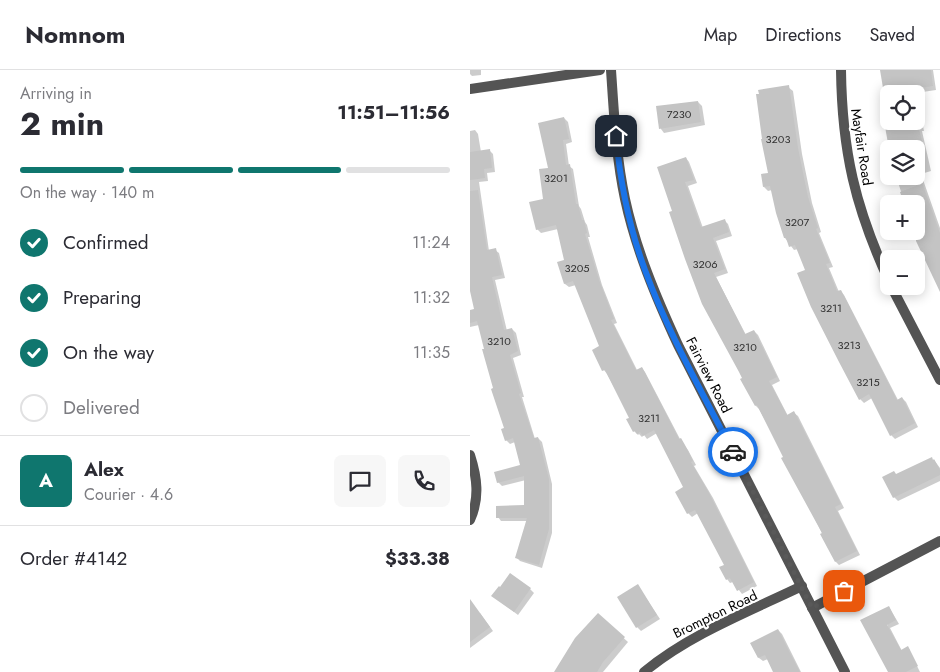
<!DOCTYPE html>
<meta charset="utf-8">
<style>
:root{--surface:#fff;--page:#f7f7f7;--text:#2b2b33;--muted:#7c7c81;--line:#e1e1e2;--accent:#0f766e}
body{margin:0;font-family:Jost,sans-serif;background:var(--page);color:var(--text);height:100vh;display:flex;flex-direction:column;font-size:19px;white-space:nowrap}
*{box-sizing:border-box;margin:0}
p{font-size:16px;color:var(--muted)}
.icon{flex:none;width:28px;height:28px;fill:none;stroke:currentColor;stroke-width:2;stroke-linecap:round;stroke-linejoin:round}
.map{position:relative;flex:1;overflow:hidden}
.drawer{display:flex;flex-direction:column;background:var(--surface);width:470px}
.drawer>*{flex:none}
.tools{position:absolute;left:410px;top:15px;display:grid;gap:10px}
.tools a{display:grid;place-items:center;width:45px;height:45px;border-radius:8px;background:var(--surface);box-shadow:0 2px 12px #0003;font-size:25px}
.pin{position:absolute;display:grid;place-items:center;width:42px;height:42px;color:#fff;margin:-21px;border-radius:10px;box-shadow:0 2px 8px #0006}
.courier{position:absolute;display:grid;place-items:center;width:50px;height:50px;margin:-25px;border:4px solid #1a73e8;border-radius:50%;background:#fff;color:#222;box-shadow:0 1px 6px #0007}
.headline em{font-style:normal;font-weight:700}
.headline div{display:flex;flex-direction:column-reverse}
.headline{display:flex;align-items:center;justify-content:space-between;height:85px;padding:0 20px}
h1{font-size:32px;font-weight:700;line-height:38px}
.bar{display:grid;grid-template-columns:repeat(4,1fr);gap:8px 5px;align-content:center;height:60px;padding:0 20px}
.bar i{height:6px;border-radius:4px;background:var(--line)}
.bar .selected{background:var(--accent)}
.bar p{grid-column:span 4}
.line{display:flex;align-items:center;gap:12px;padding:0 20px;border-top:1px solid var(--line)}
.line div{flex:1}
.round{display:grid;place-items:center;flex:none;width:52px;height:52px;border-radius:8px;background:var(--page)}
ol{padding:0 20px;list-style:none}
li{display:flex;align-items:center;gap:15px;height:55px}
li p{margin-inline-start:auto}
li .icon{padding:5px;border-radius:50%;background:var(--accent);color:#fff;stroke-width:4}
li:last-child{color:var(--muted)}
li i{width:28px;height:28px;border:2px solid var(--line);border-radius:50%}
header{display:flex;align-items:center;gap:30px;box-sizing:border-box;height:70px;padding:0 25px;background:var(--surface);border-bottom:1px solid var(--line)}
header strong{font-size:24px}
nav{display:flex;gap:28px;margin-inline-start:auto;font-size:18px}
main{display:flex;flex:1;min-height:0}
.map>svg:first-child{display:block}
.shadow{fill:#0003;fill-rule:evenodd}
.building{fill:#c4c4c4}
.lines{fill:none;stroke-linecap:round;stroke-linejoin:round}
.minor{stroke:#545454;stroke-width:10}
.done{stroke:#595959;stroke-width:5;stroke-dasharray:0 9}
.route{stroke:#1a73e8;stroke-width:6}
.labels{text-anchor:middle;stroke-width:4;stroke-linejoin:round;paint-order:stroke}
.number-label{font-size:11px;fill:#313131}
.street-label{font-size:14px;fill:#000;stroke:#fff}
</style>
<header>
<strong>Nomnom</strong>
<nav><a>Map</a><a>Directions</a><a>Saved</a></nav>
</header>
<main>
<section class="drawer">
<div class="headline"><div><h1>2 min</h1><p>Arriving in</p></div><em>11:51–11:56</em></div>
<div class="bar"><i class="selected"></i><i class="selected"></i><i class="selected"></i><i></i><p>On the way · 140 m</p></div>
<ol>
<li><svg class="icon" aria-label="check" viewBox="0 0 24 24"><path d="M5 12l5 5 9-10"/></svg>Confirmed<p>11:24</p></li>
<li><svg class="icon" aria-label="check" viewBox="0 0 24 24"><path d="M5 12l5 5 9-10"/></svg>Preparing<p>11:32</p></li>
<li><svg class="icon" aria-label="check" viewBox="0 0 24 24"><path d="M5 12l5 5 9-10"/></svg>On the way<p>11:35</p></li>
<li><i></i>Delivered</li>
</ol>
<div class="line" style="height:90px"><b class="round" style="background:var(--accent);color:#fff">A</b><div><b>Alex</b><p>Courier · 4.6</p></div><a class="round"><svg class="icon" aria-label="chat" viewBox="0 0 24 24"><path d="M4 5h16v11H9l-5 4z"/></svg></a><a class="round"><svg class="icon" aria-label="phone" viewBox="0 0 24 24"><path d="M5 4h4l2 5-3 2q2 4 5 5l2-3 5 2v4C11 20 4 13 5 4z"/></svg></a></div>
<div class="line" style="height:65px"><div>Order #4142</div><b>$33.38</b></div>
</section>
<div class="map">
<svg width="470" height="602" viewBox="0 0 470 602">
<rect width="100%" height="100%" fill="#fff"/>
<g class="shadow">
<polygon points="0,0 11,0 11,5 2,6 0,4"/>
<path d="M421,0H463L466,20L446,23L454,61H452L461,101L451,104L470,158V218L445,161H446V134H435L426,106H446V79H421L414,41L418,40L412,1ZM419,24H446V51H419Z"/>
<polygon points="318,17 323,21 332,84 342,133 351,162 349,163 363,197 359,198 369,222 370,221 374,225 428,330 432,328 436,332 448,357 425,369 421,365 402,328 394,333 390,329 328,179 324,180 315,168 302,120 298,121 294,117 299,104"/>
<polygon points="228,32 232,36 235,55 194,63 191,59 188,37"/>
<polygon points="94,48 98,52 102,72 96,74 99,96 103,99 109,136 111,139 115,152 117,155 120,167 118,167 132,215 147,253 144,254 167,300 172,298 175,302 210,369 218,380 226,395 224,396 243,428 287,516 272,524 263,512 260,513 257,509 256,495 228,443 222,447 218,443 215,418 187,363 177,369 174,365 172,367 169,364 168,365 164,361 161,348 137,304 134,300 131,277 106,215 99,217 95,214 89,192 95,191 88,159 71,163 67,159 74,130 80,99"/>
<polygon points="5,60 8,64 11,82 19,80 23,84 25,102 17,103 18,111 9,112 19,181 25,180 29,183 35,208 25,210 37,261 42,259 46,263 51,285 43,288 54,327 52,327 65,369 68,368 72,372 82,414 82,463 72,498 50,491 46,487 57,451 31,451 28,447 56,436 56,410 32,416 28,412 51,395 45,372 40,374 36,370 35,358 9,255 0,257 0,242 6,240 0,215 0,61"/>
<polygon points="216,88 219,92 227,113 218,116 233,158 254,150 258,154 262,166 246,171 258,203 246,207 276,265 284,261 288,265 310,311 302,315 318,346 324,343 328,346 374,438 368,441 390,485 369,495 366,492 315,387 289,339 286,336 204,142"/>
<polygon points="464,390 470,398 470,411 428,431 424,427 426,405"/>
<polygon points="168,516 190,549 171,561 167,557"/>
<polygon points="60,519 64,523 48,545 27,529"/>
<polygon points="419,537 429,554 420,558 432,581 438,578 440,580 439,580 450,602 420,602 414,589"/>
<polygon points="10,543 23,561 0,578 0,545"/>
<polygon points="128,545 158,572 133,602 85,602"/>
<polygon points="308,560 312,564 331,602 305,602 298,589 293,591 289,588 282,573"/>
</g>
<g class="building">
<polygon points="410,0 461,0 463,16 414,24"/>
<polygon points="319,15 328,78 338,127 348,158 346,159 360,193 356,194 367,221 371,220 427,330 432,327 445,353 420,366 399,324 389,330 369,292 341,237 327,203 335,200 325,175 319,177 316,168 314,168 306,143 300,116 293,117 291,104 298,103 291,69 292,69 286,24 289,24 288,20"/>
<polygon points="228,31 231,52 189,59 186,36"/>
<polygon points="94,47 99,69 93,70 96,95 100,94 106,134 108,134 112,150 114,150 117,163 115,164 129,210 144,249 141,250 166,300 172,297 209,369 211,368 215,375 223,391 221,392 239,423 284,512 267,521 260,508 256,510 249,497 254,495 225,440 217,444 205,422 213,417 184,360 173,366 170,362 167,364 165,361 163,362 156,349 159,348 135,300 132,301 122,280 129,276 103,211 94,214 87,192 94,190 86,155 66,160 59,132 73,129 69,99 78,98 68,53"/>
<polygon points="414,51 447,51 454,79 419,79"/>
<polygon points="20,79 22,98 14,99 15,108 0,110 0,82"/>
<polygon points="216,87 224,110 215,112 231,157 255,149 259,162 243,168 255,199 244,203 275,264 284,260 307,307 299,311 317,345 324,341 371,434 365,437 387,481 365,492 350,464 352,463 311,388 313,387 287,335 285,336 270,309 272,308 269,302 232,234 215,189 199,142 202,141 187,97"/>
<polygon points="446,101 448,101 470,163 470,222 446,171 446,134 434,134 430,122 446,116"/>
<polygon points="8,120 17,180 26,178 32,205 22,207 34,260 42,258 48,281 40,285 51,323 49,324 64,368 68,367 79,409 79,459 69,495 45,488 57,448 26,448 26,436 54,435 54,406 27,413 24,402 50,395 43,368 35,371 31,359 34,358 21,319 23,318 12,279 14,279 7,251 0,253 0,240 4,239 0,221 0,121"/>
<polygon points="462,387 463,390 464,389 470,400 470,405 423,428 412,407 424,401 426,404"/>
<polygon points="40,503 61,518 44,542 21,526 29,516 30,517"/>
<polygon points="168,514 187,545 166,558 147,527"/>
<polygon points="0,529 20,557 0,572"/>
<polygon points="419,536 426,550 417,555 431,580 438,576 448,596 436,602 418,602 390,550"/>
<polygon points="128,543 155,567 133,592 127,602 84,602 105,568"/>
<polygon points="308,559 320,583 330,602 303,602 295,585 288,588 280,573"/>
</g>
<g class="lines">
<g class="minor">
<path d="M141,0C144,43 146,87 155,129C166,180 186,227 208,275L375,602"/>
<path d="M371,0C372,81 385,137 419,211"/>
<polyline points="0,19 130,0"/>
<polyline points="421,216 470,310"/>
<path d="M0,385C7,407 10,428 0,450"/>
<polyline points="342,538 470,471"/>
<path d="M174,602C220,564 278,542 332,516"/>
</g>
</g>
<g class="lines">
<polyline class="done" points="263,382 342,538 374,521"/>
<path class="route" d="M146,66C150,111 159,157 175,200C198,263 232,322 263,382"/>
</g>
<g class="labels">
<g class="number-label">
<text x="209" y="48">7230</text>
<text x="308" y="73">3203</text>
<text x="86" y="112">3201</text>
<text x="327" y="156">3207</text>
<text x="235" y="198">3206</text>
<text x="107" y="202">3205</text>
<text x="361" y="242">3211</text>
<text x="29" y="275">3210</text>
<text x="379" y="279">3213</text>
<text x="275" y="281">3210</text>
<text x="398" y="316">3215</text>
<text x="179" y="352">3211</text>
</g>
<g class="street-label">
<text transform="translate(392 77) rotate(81)" y="5">Mayfair Road</text>
<text transform="translate(239 305) rotate(63)" y="5">Fairview Road</text>
<text transform="translate(245 544) rotate(-26)" y="5">Brompton Road</text>
</g>
</g>
</svg>
<div class="tools">
<a><svg class="icon" aria-label="locate" viewBox="0 0 24 24"><circle cx="12" cy="12" r="6"/><path d="M12 2v4M12 18v4M2 12h4M18 12h4"/></svg></a>
<a><svg class="icon" aria-label="layers" viewBox="0 0 24 24"><path d="M12 4l9 5-9 5-9-5zM3 14l9 5 9-5"/></svg></a>
<a>+</a>
<a>−</a>
</div>
<div class="pin" style="left:374px;top:521px;background:#ea580c"><svg class="icon" aria-label="bag" viewBox="0 0 24 24"><path d="M5 8h14l-1 12H6zM9 8a3 3 0 0 1 6 0"/></svg></div>
<div class="pin" style="left:146px;top:66px;background:#1f2937"><svg class="icon" aria-label="home" viewBox="0 0 24 24"><path d="M3 11l9-7 9 7M6 9v11h12V9"/></svg></div>
<div class="courier" style="left:263px;top:382px"><svg class="icon" aria-label="car" viewBox="0 0 24 24"><path d="M5 17H2v-5l4-1 3-4h7l3 4 3 1v5h-3M9 17h6M6 11h13"/><circle cx="7" cy="17" r="2"/><circle cx="17" cy="17" r="2"/></svg></div>
</div>
</main>
